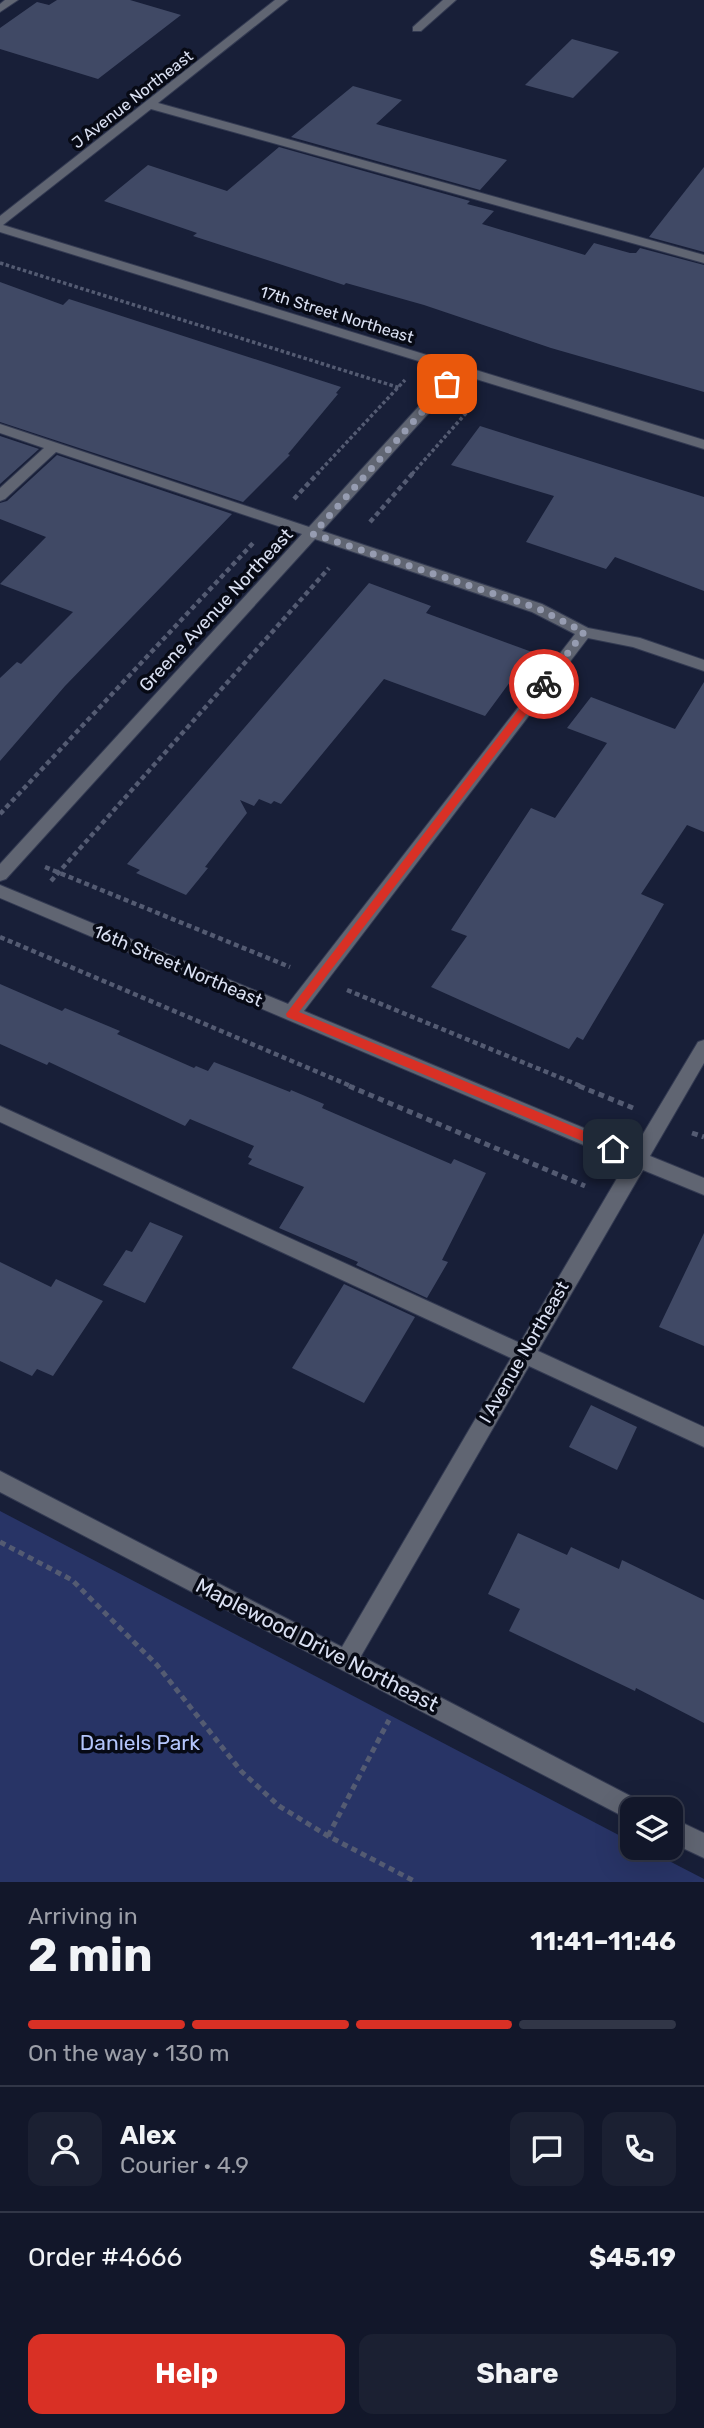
<!DOCTYPE html>
<meta charset="utf-8">
<style>
:root{--surface:#12172a;--page:#1b2032;--text:#f1f3f6;--muted:#9c9fa8;--line:#313647;--accent:#d93025}
body{margin:0;font-family:Rubik,sans-serif;background:var(--page);color:var(--text);height:100vh;display:flex;flex-direction:column;font-size:26px;white-space:nowrap}
*{box-sizing:border-box;margin:0}
p{font-size:23px;color:var(--muted)}
.icon{flex:none;width:38px;height:38px;fill:none;stroke:currentColor;stroke-width:2;stroke-linecap:round;stroke-linejoin:round}
.map{position:relative;height:1882px;overflow:hidden}
.drawer{display:flex;flex-direction:column;background:var(--surface);flex:1}
.drawer>*{flex:none}
.tools{position:absolute;left:620px;top:1797px;display:grid;gap:14px}
.tools a{display:grid;place-items:center;width:63px;height:63px;border-radius:14px;background:var(--surface);box-shadow:0 7px 28px #0002,0 0 0 2px var(--line);font-size:35px}
.pin{position:absolute;display:grid;place-items:center;width:60px;height:60px;color:#fff;margin:-30px;border-radius:14px;box-shadow:0 4px 10px #0006}
.courier{position:absolute;display:grid;place-items:center;width:70px;height:70px;margin:-35px;border:5px solid #d93025;border-radius:50%;background:#fff;color:#222;box-shadow:0 2px 9px #0007}
.overview em{font-style:normal;font-weight:700}
.overview div{display:flex;flex-direction:column-reverse}
.overview{display:flex;align-items:center;justify-content:space-between;height:119px;padding:0 28px}
h1{font-size:46px;font-weight:700;line-height:52px}
.bar{display:grid;grid-template-columns:repeat(4,1fr);gap:10px 7px;align-content:center;height:84px;padding:0 28px}
.bar i{height:9px;border-radius:5px;background:var(--line)}
.bar .current{background:var(--accent)}
.bar p{grid-column:span 4}
.line{display:flex;align-items:center;gap:18px;padding:0 28px;border-top:2px solid var(--line)}
.line div{flex:1}
.round{display:grid;place-items:center;flex:none;width:74px;height:74px;border-radius:14px;background:var(--page)}
.action{display:flex;gap:14px;margin-top:auto;padding:14px 28px}
.action a{flex:1;height:80px;border-radius:14px;background:var(--accent);color:#fff;font-size:28px;font-weight:700;line-height:80px;text-align:center}
.action a+a{background:var(--page);color:var(--text)}
.map>svg:first-child{display:block}
.green{fill:#283466}
.building{fill:#404965}
.lines{fill:none;stroke-linecap:round;stroke-linejoin:round}
.minor-casing{stroke:#333a52;stroke-width:2}
.path-far2{stroke:#545b72;stroke-width:3.5;stroke-dasharray:3.5 2.5;stroke-linecap:butt}
.path-far1{stroke:#545b72;stroke-width:4.5;stroke-dasharray:5 3.5;stroke-linecap:butt}
.path{stroke:#545b72;stroke-width:5;stroke-dasharray:6 4.5;stroke-linecap:butt}
.minor{fill:#606572;fill-rule:evenodd}
.route{fill:#d93025}
.done{stroke:#969cb1;stroke-width:7;stroke-dasharray:0 12.6}
.labels{text-anchor:middle;stroke-width:7;stroke-linejoin:round;paint-order:stroke}
.far-street-label{font-size:16px;fill:#dae0f2;stroke:#070a15}
.street-label{font-size:18px;fill:#dae0f2;stroke:#070a15}
.near-street-label{font-size:21px;fill:#dae0f2;stroke:#070a15}
.near-park-label{font-size:21px;fill:#b4c5fb;stroke:#070a15}
</style>
<div class="map">
<svg width="704" height="1882" viewBox="0 0 704 1882">
<rect width="100%" height="100%" fill="#181f38"/>
<polygon class="green" points="0,1511 632,1842 632,1848 644,1848 704,1879 704,1882 0,1882"/>
<g class="building">
<polygon points="57,0 130,0 181,15 98,79 0,49 0,28 37,2 49,5"/>
<polygon points="572,39 619,52 573,98 525,85"/>
<polygon points="353,86 402,100 376,124 507,160 480,190 291,137"/>
<polygon points="279,147 470,201 467,204 494,211 482,224 585,255 594,243 630,253 636,253 640,248 704,265 704,392 551,348 424,305 346,283 344,285 193,236 197,233 104,201 148,165 227,191"/>
<polygon points="704,167 704,252 649,237"/>
<polygon points="0,282 63,305 69,299 341,387 336,393 338,394 288,454 290,455 243,502 0,422"/>
<polygon points="480,426 704,497 704,591 615,557 606,569 526,542 554,496 451,465"/>
<polygon points="0,436 39,449 0,484"/>
<polygon points="57,455 232,514 65,686 0,761 0,678 17,662 21,664 73,612 0,584 46,537 0,519 0,503 7,501"/>
<polygon points="369,583 431,606 426,613 532,652 485,716 384,679 281,804 274,801 271,804 259,799 254,806 240,800 247,813 205,867 208,868 186,895 136,873 140,870 127,864"/>
<polygon points="704,682 704,832 687,825 641,894 664,904 583,1040 577,1037 569,1049 431,987 467,936 451,930 531,808 555,818 607,743 567,728 591,697 675,729"/>
<polygon points="0,984 62,1011 65,1008 120,1031 117,1034 194,1068 196,1066 208,1071 214,1062 290,1092 291,1090 324,1104 322,1108 451,1164 454,1159 486,1173 442,1260 448,1262 427,1298 356,1265 358,1262 279,1228 304,1187 248,1164 252,1159 248,1157 254,1146 190,1119 185,1126 49,1062 47,1065 0,1044"/>
<polygon points="150,1222 183,1236 145,1303 103,1285 126,1250 132,1252"/>
<polygon points="704,1233 704,1346 659,1327"/>
<polygon points="0,1262 51,1287 56,1279 103,1301 53,1376 37,1369 32,1376 0,1361"/>
<polygon points="344,1284 415,1317 364,1403 292,1368"/>
<polygon points="591,1405 637,1427 617,1470 569,1447"/>
<polygon points="518,1533 567,1555 571,1547 619,1569 622,1560 704,1600 704,1723 636,1688 635,1691 509,1631 520,1609 488,1594"/>
</g>
<g class="lines">
<g class="minor-casing">
<g id="minor">
<polygon points="5,0 18,0 0,12 0,4"/>
<polygon points="275,0 288,0 158,103 704,255 704,263 151,109 3,225 704,440 704,449 463,375 322,531 542,604 588,628 640,638 704,660 704,671 633,647 588,638 304,1011 634,1149 698,1042 704,1040 704,1063 650,1156 704,1178 704,1195 643,1170 538,1351 704,1427 704,1447 529,1366 361,1656 642,1802 646,1810 632,1810 632,1821 0,1492 0,1471 342,1647 511,1358 0,1122 0,1106 520,1343 626,1163 0,898 0,885 288,1004 575,634 532,612 315,539 6,879 0,881 0,864 302,534 56,452 5,499 0,501 0,488 44,448 0,433 0,424 309,527 451,371 0,232 0,216"/>
<polygon points="443,0 456,0 421,31 413,31 413,27"/>
<polygon points="670,1817 704,1833 704,1858 670,1842"/>
</g>
</g>
<g class="path-far2">
<polyline points="0,263 400,388"/>
<polyline points="317,474 405,380"/>
<polyline points="412,474 475,403"/>
</g>
<g class="path-far1">
<polyline points="294,499 319,472"/>
<polyline points="370,522 414,472"/>
<polyline points="0,814 255,541"/>
<polyline points="45,867 290,967"/>
<polyline points="51,881 329,568"/>
<polyline points="0,937 353,1087"/>
<polyline points="347,990 583,1087"/>
</g>
<g class="path">
<polyline points="349,1086 585,1186"/>
<polyline points="579,1086 633,1108"/>
<polyline points="692,1133 704,1137"/>
<polyline points="0,1542 72,1580 157,1665 241,1771 279,1806 328,1836 416,1882"/>
<polyline points="328,1836 389,1720"/>
</g>
<use href="#minor" class="minor"/>
</g>
<polygon class="route" points="544,681 549,684 547,687 299,1012 618,1145 618,1152 613,1154 287,1017 286,1014 540,682"/>
<g class="lines">
<polyline class="done" points="447,384 313,534 537,608 584,632 544,684"/>
</g>
<g class="labels">
<g class="far-street-label">
<text transform="translate(132 99) rotate(-38)" y="6">J Avenue Northeast</text>
<text transform="translate(337 314) rotate(17)" y="6">17th Street Northeast</text>
</g>
<g class="street-label">
<text transform="translate(216 610) rotate(-47)" y="6">Greene Avenue Northeast</text>
<text transform="translate(178 966) rotate(23)" y="6">16th Street Northeast</text>
<text transform="translate(524 1352) rotate(-60)" y="6">I Avenue Northeast</text>
</g>
<g class="near-street-label">
<text transform="translate(317 1645) rotate(27)" y="7">Maplewood Drive Northeast</text>
</g>
<g class="near-park-label">
<text x="140" y="1750">Daniels Park</text>
</g>
</g>
</svg>
<div class="tools">
<a><svg class="icon" aria-label="layers" viewBox="0 0 24 24"><path d="M12 4l9 5-9 5-9-5zM3 14l9 5 9-5"/></svg></a>
</div>
<div class="pin" style="left:447px;top:384px;background:#ea580c"><svg class="icon" aria-label="bag" viewBox="0 0 24 24"><path d="M5 8h14l-1 12H6zM9 8a3 3 0 0 1 6 0"/></svg></div>
<div class="pin" style="left:613px;top:1149px;background:#1f2937"><svg class="icon" aria-label="home" viewBox="0 0 24 24"><path d="M3 11l9-7 9 7M6 9v11h12V9"/></svg></div>
<div class="courier" style="left:544px;top:684px"><svg class="icon" aria-label="bike" viewBox="0 0 24 24"><circle cx="6" cy="16" r="4"/><circle cx="18" cy="16" r="4"/><path d="M6 16l4-8h5l3 8M10 8l3 8H6M13 5h3"/></svg></div>
</div>
<section class="drawer">
<div class="overview"><div><h1>2 min</h1><p>Arriving in</p></div><em>11:41–11:46</em></div>
<div class="bar"><i class="current"></i><i class="current"></i><i class="current"></i><i></i><p>On the way · 130 m</p></div>
<div class="line" style="height:126px"><a class="round"><svg class="icon" aria-label="person" viewBox="0 0 24 24"><circle cx="12" cy="8" r="4"/><path d="M4 21q1-7 8-7t8 7"/></svg></a><div><b>Alex</b><p>Courier · 4.9</p></div><a class="round"><svg class="icon" aria-label="chat" viewBox="0 0 24 24"><path d="M4 5h16v11H9l-5 4z"/></svg></a><a class="round"><svg class="icon" aria-label="phone" viewBox="0 0 24 24"><path d="M5 4h4l2 5-3 2q2 4 5 5l2-3 5 2v4C11 20 4 13 5 4z"/></svg></a></div>
<div class="line" style="height:91px"><div>Order #4666</div><b>$45.19</b></div>
<div class="action"><a>Help</a><a>Share</a></div>
</section>
